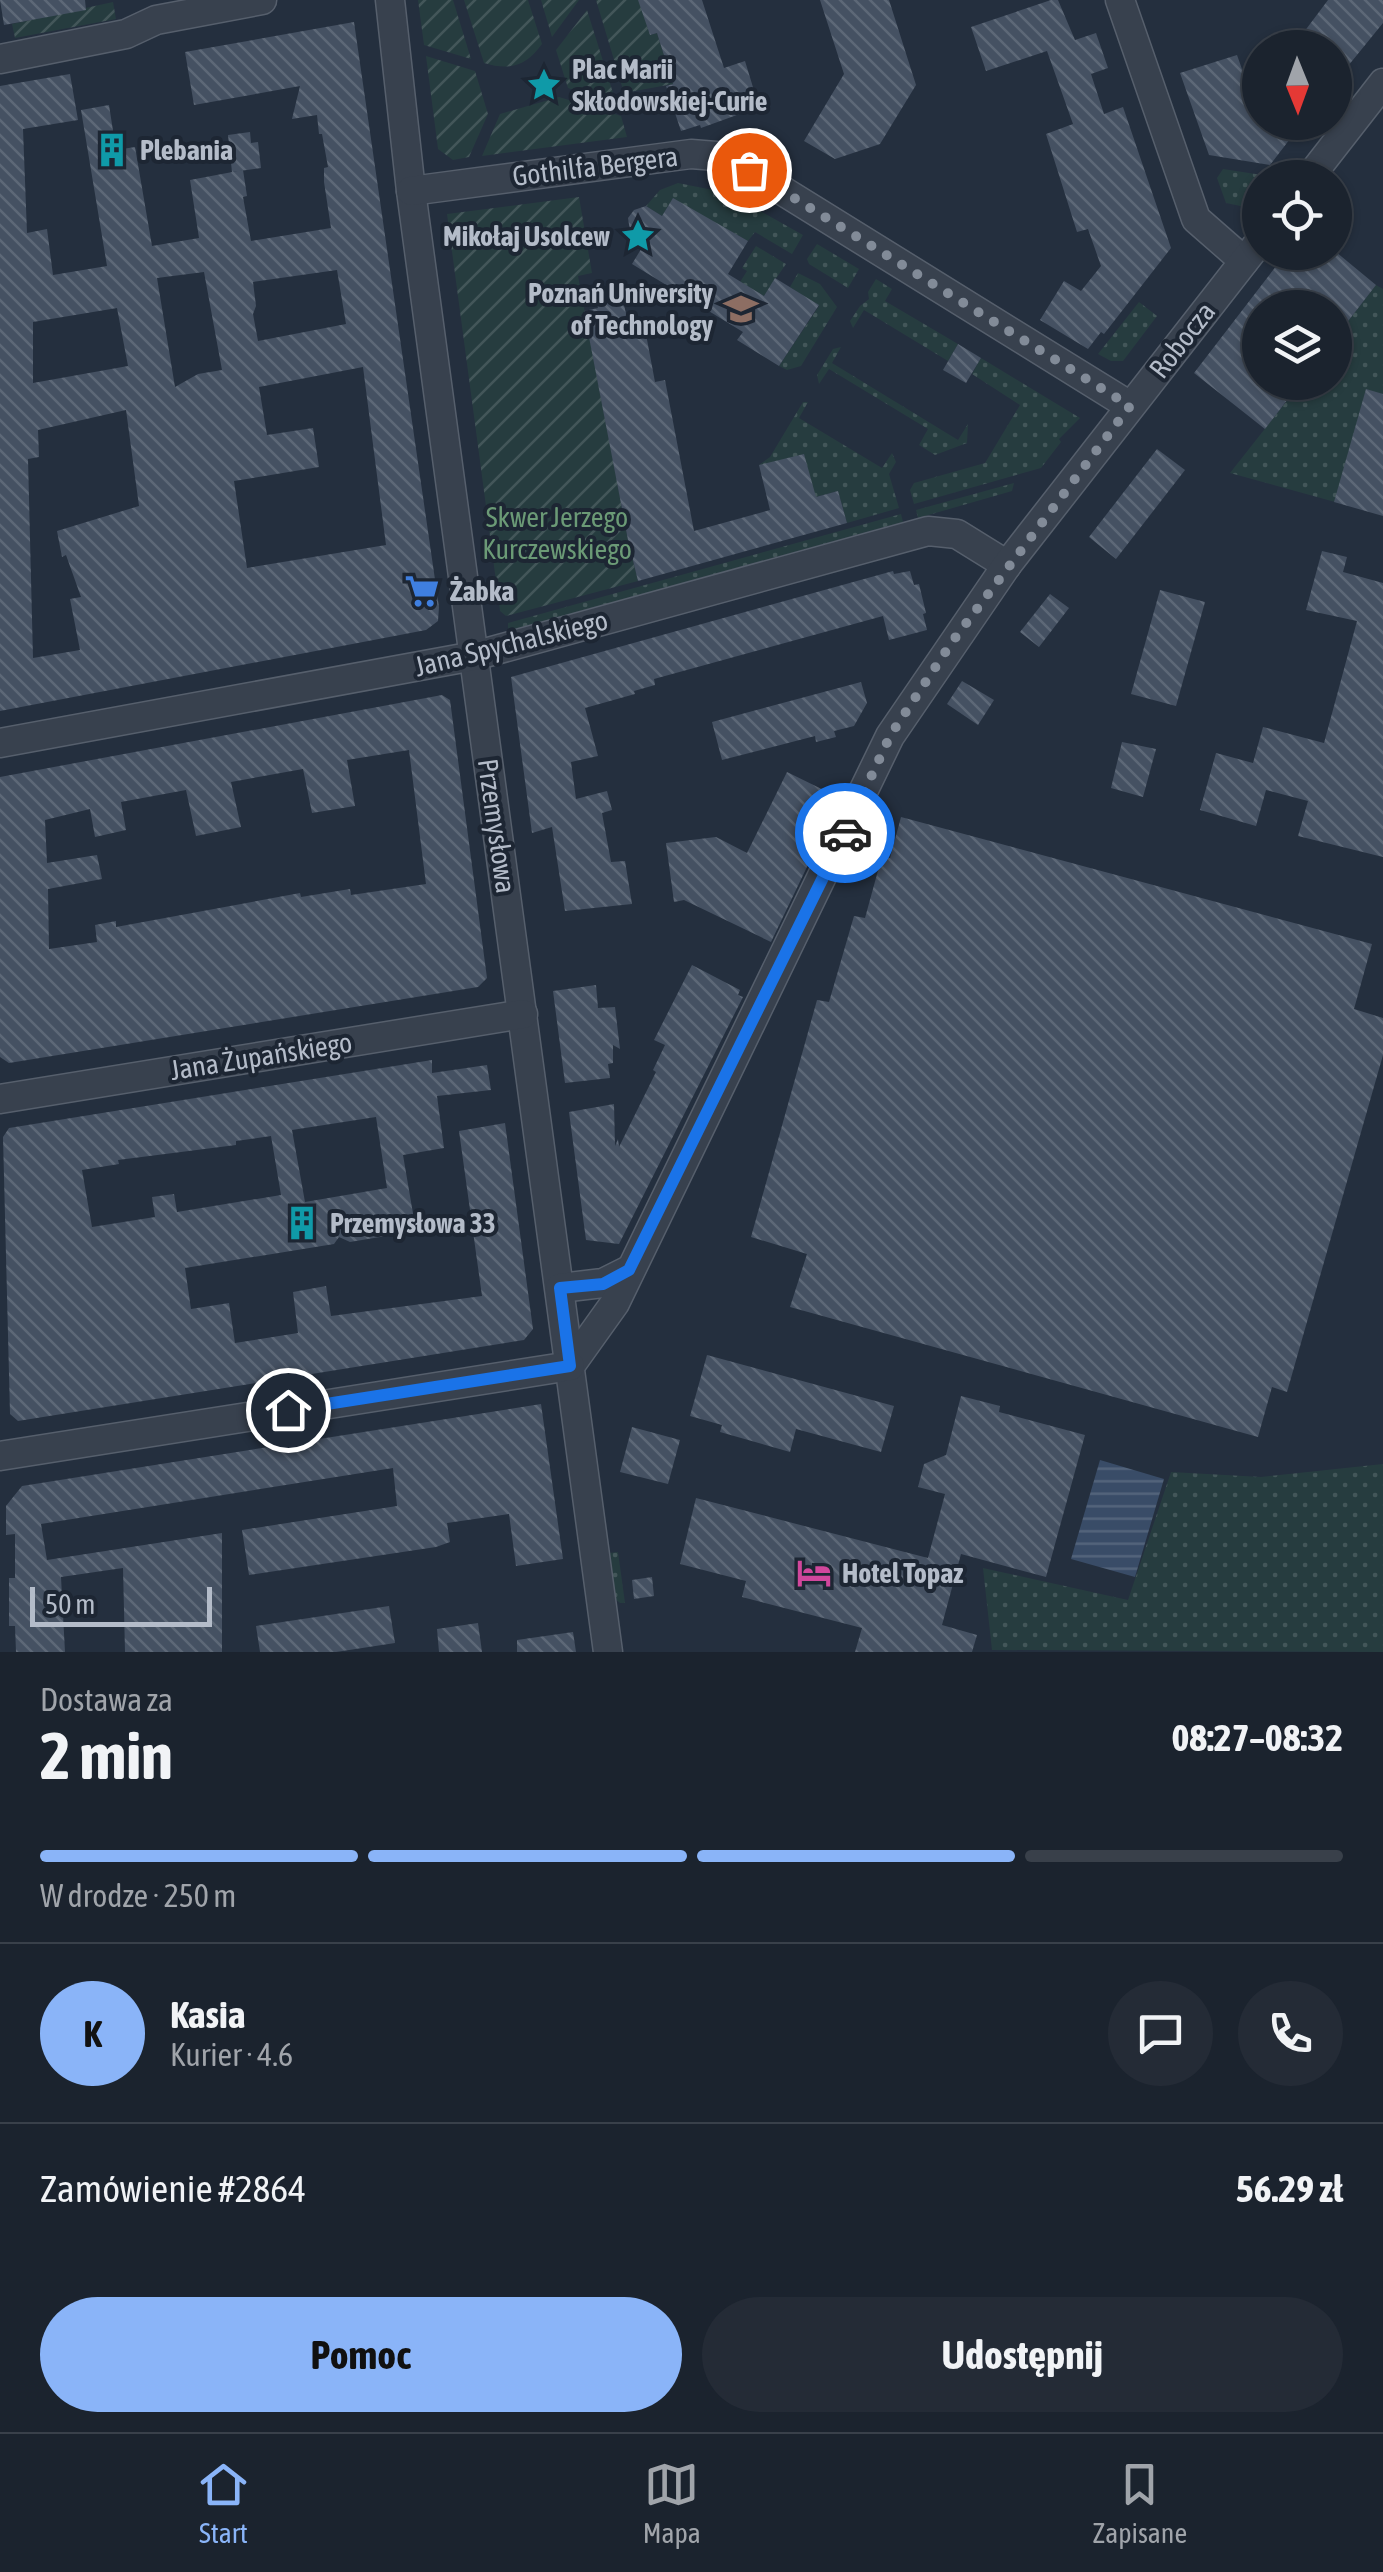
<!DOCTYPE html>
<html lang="pl">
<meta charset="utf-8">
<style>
:root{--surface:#1b232e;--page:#242b36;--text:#f1f3f6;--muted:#a0a4aa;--line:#39404a;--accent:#8ab4f8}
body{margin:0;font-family:"Asap Condensed",sans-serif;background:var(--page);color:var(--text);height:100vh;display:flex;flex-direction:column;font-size:38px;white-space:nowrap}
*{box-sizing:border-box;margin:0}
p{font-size:32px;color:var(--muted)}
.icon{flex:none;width:55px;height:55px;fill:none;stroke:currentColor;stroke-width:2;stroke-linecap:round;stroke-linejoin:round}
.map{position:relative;height:1652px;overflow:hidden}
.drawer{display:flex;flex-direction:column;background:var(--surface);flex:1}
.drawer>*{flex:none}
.needle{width:65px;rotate:179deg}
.fabs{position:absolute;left:1242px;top:30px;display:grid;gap:20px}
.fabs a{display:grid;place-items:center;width:110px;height:110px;border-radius:50%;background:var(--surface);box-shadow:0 2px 8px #0004,0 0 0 2px var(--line);font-size:50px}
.scale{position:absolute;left:30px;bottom:25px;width:182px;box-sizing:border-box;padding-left:10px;border:5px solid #b4bcc9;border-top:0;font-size:28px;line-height:35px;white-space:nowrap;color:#b4bcc9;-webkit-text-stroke:8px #1d2633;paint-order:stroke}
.pin{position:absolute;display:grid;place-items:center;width:85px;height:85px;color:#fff;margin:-42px;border:5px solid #fff;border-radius:50%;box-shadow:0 2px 10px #0007}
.courier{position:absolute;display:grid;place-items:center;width:100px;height:100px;margin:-50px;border:8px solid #1a73e8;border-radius:50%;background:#fff;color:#222;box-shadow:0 2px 12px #0007}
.headline em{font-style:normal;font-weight:700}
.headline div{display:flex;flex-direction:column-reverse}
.headline{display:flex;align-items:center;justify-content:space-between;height:170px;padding:0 40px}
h1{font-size:65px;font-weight:700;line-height:75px}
.bar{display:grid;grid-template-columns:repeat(4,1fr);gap:15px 10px;align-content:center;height:120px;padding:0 40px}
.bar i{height:12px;border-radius:8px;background:var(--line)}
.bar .selected{background:var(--accent)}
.bar p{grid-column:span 4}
.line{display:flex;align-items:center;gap:25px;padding:0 40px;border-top:2px solid var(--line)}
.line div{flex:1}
.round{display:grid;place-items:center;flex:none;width:105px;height:105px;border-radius:52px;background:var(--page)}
.primary-button{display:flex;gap:20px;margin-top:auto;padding:20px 40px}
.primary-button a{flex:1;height:115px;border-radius:60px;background:var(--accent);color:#111;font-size:40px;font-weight:700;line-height:115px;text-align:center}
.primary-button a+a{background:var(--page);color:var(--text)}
.tabs{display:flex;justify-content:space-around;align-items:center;height:140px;border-top:2px solid var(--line);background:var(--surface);font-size:28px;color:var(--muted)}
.tabs a{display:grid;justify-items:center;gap:5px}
.tabs .selected{color:var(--accent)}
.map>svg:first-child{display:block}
.grass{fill:url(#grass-dots)}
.garden{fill:url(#garden-furrows)}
.water{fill:url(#water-rules)}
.building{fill:url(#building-back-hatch);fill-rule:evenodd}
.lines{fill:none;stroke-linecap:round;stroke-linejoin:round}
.minor-casing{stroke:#565f6c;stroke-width:31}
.minor{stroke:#38414e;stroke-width:28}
.done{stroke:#828b98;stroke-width:10;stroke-dasharray:0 18}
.route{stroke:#1a73e8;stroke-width:12}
.labels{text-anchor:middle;stroke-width:8;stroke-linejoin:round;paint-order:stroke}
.poi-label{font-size:28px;font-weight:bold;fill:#b4bcc9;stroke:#1d2633;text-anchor:start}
.street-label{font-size:28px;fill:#b4bcc9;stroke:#1d2633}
.park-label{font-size:28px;fill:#6b9a76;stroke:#1d2633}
</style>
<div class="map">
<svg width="1383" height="1652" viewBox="0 0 1383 1652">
<defs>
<pattern id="grass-dots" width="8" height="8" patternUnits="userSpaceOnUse" patternTransform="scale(2.5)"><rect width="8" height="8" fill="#263c3f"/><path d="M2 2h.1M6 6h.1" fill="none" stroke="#435659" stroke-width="1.8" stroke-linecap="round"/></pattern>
<pattern id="garden-furrows" width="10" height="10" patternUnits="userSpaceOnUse" patternTransform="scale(2.5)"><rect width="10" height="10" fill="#263c3f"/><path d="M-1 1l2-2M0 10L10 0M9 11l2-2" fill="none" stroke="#435659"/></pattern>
<pattern id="water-rules" width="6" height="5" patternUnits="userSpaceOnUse" patternTransform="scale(2.5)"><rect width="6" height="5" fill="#394c67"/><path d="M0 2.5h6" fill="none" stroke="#53647b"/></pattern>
<pattern id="building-back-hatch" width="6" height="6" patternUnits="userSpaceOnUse" patternTransform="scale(2.5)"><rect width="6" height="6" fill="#455162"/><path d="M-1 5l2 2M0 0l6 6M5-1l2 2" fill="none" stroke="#5d6877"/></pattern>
</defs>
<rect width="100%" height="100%" fill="#242f3e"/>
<g class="grass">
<polygon points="1223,169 1262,175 1260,194 1250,208 1226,203 1217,178"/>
<polygon points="678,183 728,193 803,235 792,254 755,232 748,241 673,199 662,216 646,206 660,190"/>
<polygon points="817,244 859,269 848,288 809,264 807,259"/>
<polygon points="756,246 786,264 764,296 740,282 747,271 742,268"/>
<polygon points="798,273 820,284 837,307 801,366 787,370 779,366 819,306 790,287"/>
<polygon points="876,279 892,289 885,301 958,344 948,361 864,310 853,328 850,321 860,306 869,299 868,292"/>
<polygon points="1376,285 1383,289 1383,394 1366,390 1335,502 1230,473 1301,383 1335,382 1335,338"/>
<polygon points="1139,302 1157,316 1123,361 1111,361 1098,354"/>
<polygon points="841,347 832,363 958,440 968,424 967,443 935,455 919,445 928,429 829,369 819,384 817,375 833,349"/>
<polygon points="981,358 1080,418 1059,439 1061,442 1041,468 914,504 910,490 914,483 985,463 1020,405 972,374"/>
<polygon points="803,402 808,402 799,418 882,468 892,453 896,462 889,474 899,508 847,523 838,491 816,497 759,465 770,457"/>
<polygon points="1014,483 1012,491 918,518 916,510"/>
<polygon points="901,514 903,522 508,631 508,623"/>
<polygon points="1383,1464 1383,1652 992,1650 983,1568 1128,1600 1171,1472 1261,1477"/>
<polygon points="618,1552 625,1603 620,1603 615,1599 609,1553"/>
</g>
<g class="garden">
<polygon points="418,0 453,0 471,59 424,45"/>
<path d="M464,0H528L542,44C526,66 510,71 484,63Z"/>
<polygon points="541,0 579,0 552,37"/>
<polygon points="596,0 639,0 650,35 657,33 673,84 624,93"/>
<polygon points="113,2 116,19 15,38 12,24"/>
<polygon points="587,10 614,96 603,100 568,88 556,50"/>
<polygon points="426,56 475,71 488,114 469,157 453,160 438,149"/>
<polygon points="559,97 621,116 627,137 482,156 500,114"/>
<polygon points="579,197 592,273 578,276 628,540 638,581 506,616 500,611 447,214"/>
</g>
<polygon class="water" points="1100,1460 1164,1479 1135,1577 1071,1559"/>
<g class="building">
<polygon points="0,0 85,0 86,10 4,25"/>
<polygon points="638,0 702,0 724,68 745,61 759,107 701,128 700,125 681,131 666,86 673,84 657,33 650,35"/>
<polygon points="820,0 889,0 916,85 880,144 835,159 804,141 844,74"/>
<polygon points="1051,0 1058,0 1075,40 1096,33 1108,68 1091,74 1104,114 1123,107 1171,248 1104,334 1101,332 1088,349 1040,320 1064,281 1081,291 1101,266 1088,229 1077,232 1046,134 1073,124 1047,51 986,71 971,27"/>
<polygon points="1328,0 1383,0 1383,23 1335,82 1335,48 1292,48"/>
<path d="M354,22L439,607L438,621L426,630L0,711V86L70,74L78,120L23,129L27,233L47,229L53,275L107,266L81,110L109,105L116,150L135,147L152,246L199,238L190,180L243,170L247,196L243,197L251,241L331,228L324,182V168L328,167L322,134H319L317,115L292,119L300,86L194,105L185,52ZM337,270L346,324L258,341L253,314L256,306L253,282ZM204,272L222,370L198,374L175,387L157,278ZM117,308L128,366L33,383V322ZM363,367L386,545L247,568L234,481L319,467L313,428L267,435L259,387ZM126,410L139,506L57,531L62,557L66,555L81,597L70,599L80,650L33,658L28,459L39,457L38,430Z"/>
<polygon points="1237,55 1243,72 1260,75 1260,122 1303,122 1270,165 1209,155 1180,73"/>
<polygon points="250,132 251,143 258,142 261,168 232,172 228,135"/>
<polygon points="673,198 748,241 728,274 764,296 775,278 819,305 779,366 737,340 743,332 632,264 646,241 630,231 628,218 634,210 646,206 662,216"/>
<polygon points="1287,252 1336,252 1376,285 1335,338 1335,308 1260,308 1260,382 1301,382 1265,429 1194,373"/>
<polygon points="623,300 630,332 645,329 655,382 665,380 694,531 770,510 759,465 804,454 816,497 838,491 847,523 638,581 628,540 584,311 598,308 597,305"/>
<polygon points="958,344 981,358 966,383 943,370"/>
<polygon points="1366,389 1383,394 1383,516 1334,502"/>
<polygon points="1157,449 1185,470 1116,559 1089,537"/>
<polygon points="1322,551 1347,557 1343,572 1383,583 1383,857 1298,836 1308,801 1266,790 1256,826 1200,810 1216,753 1253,763 1263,727 1324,743 1357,621 1306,610"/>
<polygon points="893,571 894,574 910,571 914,585 919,584 926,613 923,614 927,630 889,640 883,616 654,679 655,685 634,691 635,694 585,708 598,756 571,762 576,799 607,791 612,810 602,813 611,862 625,861 632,904 565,911 552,827 532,833 511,677"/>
<polygon points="1160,590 1205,602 1176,706 1131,694"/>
<polygon points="1050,594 1069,608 1039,647 1020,632"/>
<polygon points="962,681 994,700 978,725 947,704"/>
<polygon points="861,682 867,703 854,726 834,731 836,737 816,742 815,736 722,760 712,722"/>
<path d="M442,695L450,700L487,978L478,987L9,1063L0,1057V777ZM409,750L426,884L351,895L350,889L301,897L300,893L116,927V921L95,925L97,942L49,949L48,889L102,879L97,855L47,863L45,820L90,809L95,837L126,830L121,802L186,790L196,836L241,827L231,782L303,769L312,813L355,806L347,760Z"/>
<polygon points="1122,742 1156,749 1143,797 1111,788"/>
<polygon points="787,772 840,798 771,942 684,900 674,902 666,843 716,837 747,853"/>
<polygon points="901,817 1372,944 1354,1009 1383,1018 1383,1055 1287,1392 1272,1387 1258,1437 790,1307 807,1254 751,1237 817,1000 829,1002 854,916 865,918 882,856 890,858"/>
<polygon points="692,965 740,990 738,995 743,997 619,1244 586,1240 569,1112 614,1104 615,1146 618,1139 619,1147 656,1072 653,1070 665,1045 654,1040"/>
<polygon points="596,985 598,1008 615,1007 620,1049 613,1045 613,1063 608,1064 610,1078 565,1083 553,991"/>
<path d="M432,1060V1073L487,1065L491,1090L437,1096L444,1148L403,1155L416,1231L350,1242L339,1237L334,1244L185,1268L191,1309L229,1303L235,1343L298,1333L293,1292L326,1286L331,1316L482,1296L459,1131L505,1123L533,1329L524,1340L18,1421L10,1414L3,1137L9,1128ZM376,1117L387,1188L305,1202L292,1130ZM271,1136L281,1195L177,1212L174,1194L152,1197L155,1217L92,1227L82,1170L119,1164L118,1160L236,1145V1141Z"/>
<polygon points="707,1355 894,1406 881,1452 796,1429 790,1452 720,1432 722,1425 690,1416"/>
<polygon points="961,1396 1000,1406 999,1412 1085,1435 1046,1577 961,1554 942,1625 977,1635 972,1652 855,1652 862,1628 742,1597 746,1581 680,1564 696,1498 928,1558 945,1494 918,1487 924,1464 946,1455"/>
<polygon points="541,1404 563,1559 516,1566 509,1514 447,1523 450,1542 436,1547 249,1575 242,1530 397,1506 393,1468 41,1524 47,1560 222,1533 222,1652 125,1652 123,1568 61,1577 65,1652 16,1652 15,1626 9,1626 9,1578 15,1578 15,1534 6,1535 6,1506 22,1486"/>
<polygon points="632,1427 680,1440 668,1484 620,1472"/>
<polygon points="652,1577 654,1596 634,1599 632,1580"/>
<polygon points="389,1606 395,1643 336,1652 260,1652 256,1626"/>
<polygon points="478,1623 482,1652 439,1652 437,1629"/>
<polygon points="573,1632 576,1652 517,1652 517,1640"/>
</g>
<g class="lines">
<g class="minor-casing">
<g id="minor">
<polyline points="390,0 411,191 608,1652"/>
<polyline points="1120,0 1196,219 1244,261"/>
<polyline points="0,59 126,34 156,20 262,0"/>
<polyline points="1309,178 1383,83"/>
<polyline points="411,191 691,154 716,156 749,170 1130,406"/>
<polyline points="0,743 474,656 928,531 957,534 1007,565"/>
<polyline points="0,1099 523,1014"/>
<polyline points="560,1288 603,1283 629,1270"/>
<polyline points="570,1366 615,1303 890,736 1007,565 1260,241"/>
<polyline points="0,1456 570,1366"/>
</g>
</g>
<use href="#minor" class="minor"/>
</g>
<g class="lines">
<polyline class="done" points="749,170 1130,406 952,642 890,736 845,833"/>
<polyline class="route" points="288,1410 570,1366 560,1288 603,1284 629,1270 845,833"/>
</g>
<defs>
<g id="sight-bare" transform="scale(2.7)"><path d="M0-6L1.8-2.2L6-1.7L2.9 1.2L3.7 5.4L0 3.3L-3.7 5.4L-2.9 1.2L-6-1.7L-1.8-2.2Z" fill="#0f9aa8" stroke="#1d2633" stroke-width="2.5" paint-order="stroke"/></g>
<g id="building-bare" transform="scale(2.7)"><path d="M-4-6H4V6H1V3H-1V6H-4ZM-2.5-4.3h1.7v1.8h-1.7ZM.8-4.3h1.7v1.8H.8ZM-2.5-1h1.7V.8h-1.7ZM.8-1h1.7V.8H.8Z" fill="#0f9aa8" stroke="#1d2633" stroke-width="2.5" paint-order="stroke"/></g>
<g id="university-bare" transform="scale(2.7)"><path d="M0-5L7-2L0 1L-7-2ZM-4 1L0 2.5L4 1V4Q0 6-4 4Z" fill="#8d6e63" stroke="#1d2633" stroke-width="2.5" paint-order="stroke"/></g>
<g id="supermarket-bare" transform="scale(2.7)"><path d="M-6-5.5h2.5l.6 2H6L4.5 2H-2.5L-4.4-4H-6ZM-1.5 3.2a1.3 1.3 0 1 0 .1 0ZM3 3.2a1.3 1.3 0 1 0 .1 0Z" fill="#3f7fe0" stroke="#1d2633" stroke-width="2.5" paint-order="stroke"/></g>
<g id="hotel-bare" transform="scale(2.7)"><path d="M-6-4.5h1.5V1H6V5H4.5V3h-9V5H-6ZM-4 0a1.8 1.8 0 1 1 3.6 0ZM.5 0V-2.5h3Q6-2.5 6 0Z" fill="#d1479c" stroke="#1d2633" stroke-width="2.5" paint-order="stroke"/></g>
</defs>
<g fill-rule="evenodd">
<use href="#sight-bare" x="544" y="85"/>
<use href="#building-bare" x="112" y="150"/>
<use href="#sight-bare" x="638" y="236"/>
<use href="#university-bare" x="741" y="309"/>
<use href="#supermarket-bare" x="422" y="591"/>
<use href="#building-bare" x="302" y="1223"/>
<use href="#hotel-bare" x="814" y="1573"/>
</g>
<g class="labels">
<g class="poi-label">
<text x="572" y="79">Plac Marii<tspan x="572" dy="32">Skłodowskiej-Curie</tspan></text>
<text x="140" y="160">Plebania</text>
<text x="610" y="246" text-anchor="end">Mikołaj Usolcew</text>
<text x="713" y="303" text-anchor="end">Poznań University<tspan x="713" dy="32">of Technology</tspan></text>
<text x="450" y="601">Żabka</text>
<text x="330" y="1233">Przemysłowa 33</text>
<text x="842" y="1583">Hotel Topaz</text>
</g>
<g class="street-label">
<text transform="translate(595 166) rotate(-7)" y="10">Gothilfa Bergera</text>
<text transform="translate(1182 340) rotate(-52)" y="10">Robocza</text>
<text transform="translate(511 643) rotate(-14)" y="10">Jana Spychalskiego</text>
<text transform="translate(497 826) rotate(82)" y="10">Przemysłowa</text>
<text transform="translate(261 1056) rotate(-9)" y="10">Jana Żupańskiego</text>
</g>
<g class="park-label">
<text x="557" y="527">Skwer Jerzego<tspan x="557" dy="32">Kurczewskiego</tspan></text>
</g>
</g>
</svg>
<div class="fabs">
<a><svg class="needle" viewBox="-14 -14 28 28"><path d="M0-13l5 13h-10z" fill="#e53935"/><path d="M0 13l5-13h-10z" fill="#a0a4aa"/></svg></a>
<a><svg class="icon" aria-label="locate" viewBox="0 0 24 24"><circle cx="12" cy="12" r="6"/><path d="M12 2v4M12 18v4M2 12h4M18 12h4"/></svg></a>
<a><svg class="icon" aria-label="layers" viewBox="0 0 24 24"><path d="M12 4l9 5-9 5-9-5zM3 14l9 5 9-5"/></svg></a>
</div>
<div class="scale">50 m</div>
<div class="pin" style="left:749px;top:170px;background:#ea580c"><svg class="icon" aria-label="bag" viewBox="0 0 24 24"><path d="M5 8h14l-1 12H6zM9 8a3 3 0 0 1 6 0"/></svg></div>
<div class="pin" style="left:288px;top:1410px;background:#1f2937"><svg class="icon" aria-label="home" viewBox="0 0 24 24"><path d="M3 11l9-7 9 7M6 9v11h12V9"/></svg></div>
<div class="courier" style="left:845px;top:833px"><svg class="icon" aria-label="car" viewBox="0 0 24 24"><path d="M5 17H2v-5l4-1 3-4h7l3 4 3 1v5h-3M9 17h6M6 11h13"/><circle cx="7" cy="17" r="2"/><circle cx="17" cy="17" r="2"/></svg></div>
</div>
<section class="drawer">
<div class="headline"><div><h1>2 min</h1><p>Dostawa za</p></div><em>08:27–08:32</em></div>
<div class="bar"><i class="selected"></i><i class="selected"></i><i class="selected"></i><i></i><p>W drodze · 250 m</p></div>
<div class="line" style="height:180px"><b class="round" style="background:var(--accent);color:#111">K</b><div><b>Kasia</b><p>Kurier · 4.6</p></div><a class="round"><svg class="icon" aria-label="chat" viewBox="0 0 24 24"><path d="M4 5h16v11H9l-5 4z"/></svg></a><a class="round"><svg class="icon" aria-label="phone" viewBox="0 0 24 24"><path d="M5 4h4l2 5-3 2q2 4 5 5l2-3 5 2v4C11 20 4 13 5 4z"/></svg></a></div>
<div class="line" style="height:130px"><div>Zamówienie #2864</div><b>56.29 zł</b></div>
<div class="primary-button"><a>Pomoc</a><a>Udostępnij</a></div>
</section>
<nav class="tabs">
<a class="selected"><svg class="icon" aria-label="home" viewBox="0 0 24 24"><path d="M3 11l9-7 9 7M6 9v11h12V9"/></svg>Start</a>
<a><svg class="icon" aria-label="map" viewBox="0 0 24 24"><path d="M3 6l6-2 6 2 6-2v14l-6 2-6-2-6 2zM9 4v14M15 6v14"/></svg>Mapa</a>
<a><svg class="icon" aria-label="saved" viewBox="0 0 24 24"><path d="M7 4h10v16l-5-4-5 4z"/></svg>Zapisane</a>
</nav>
